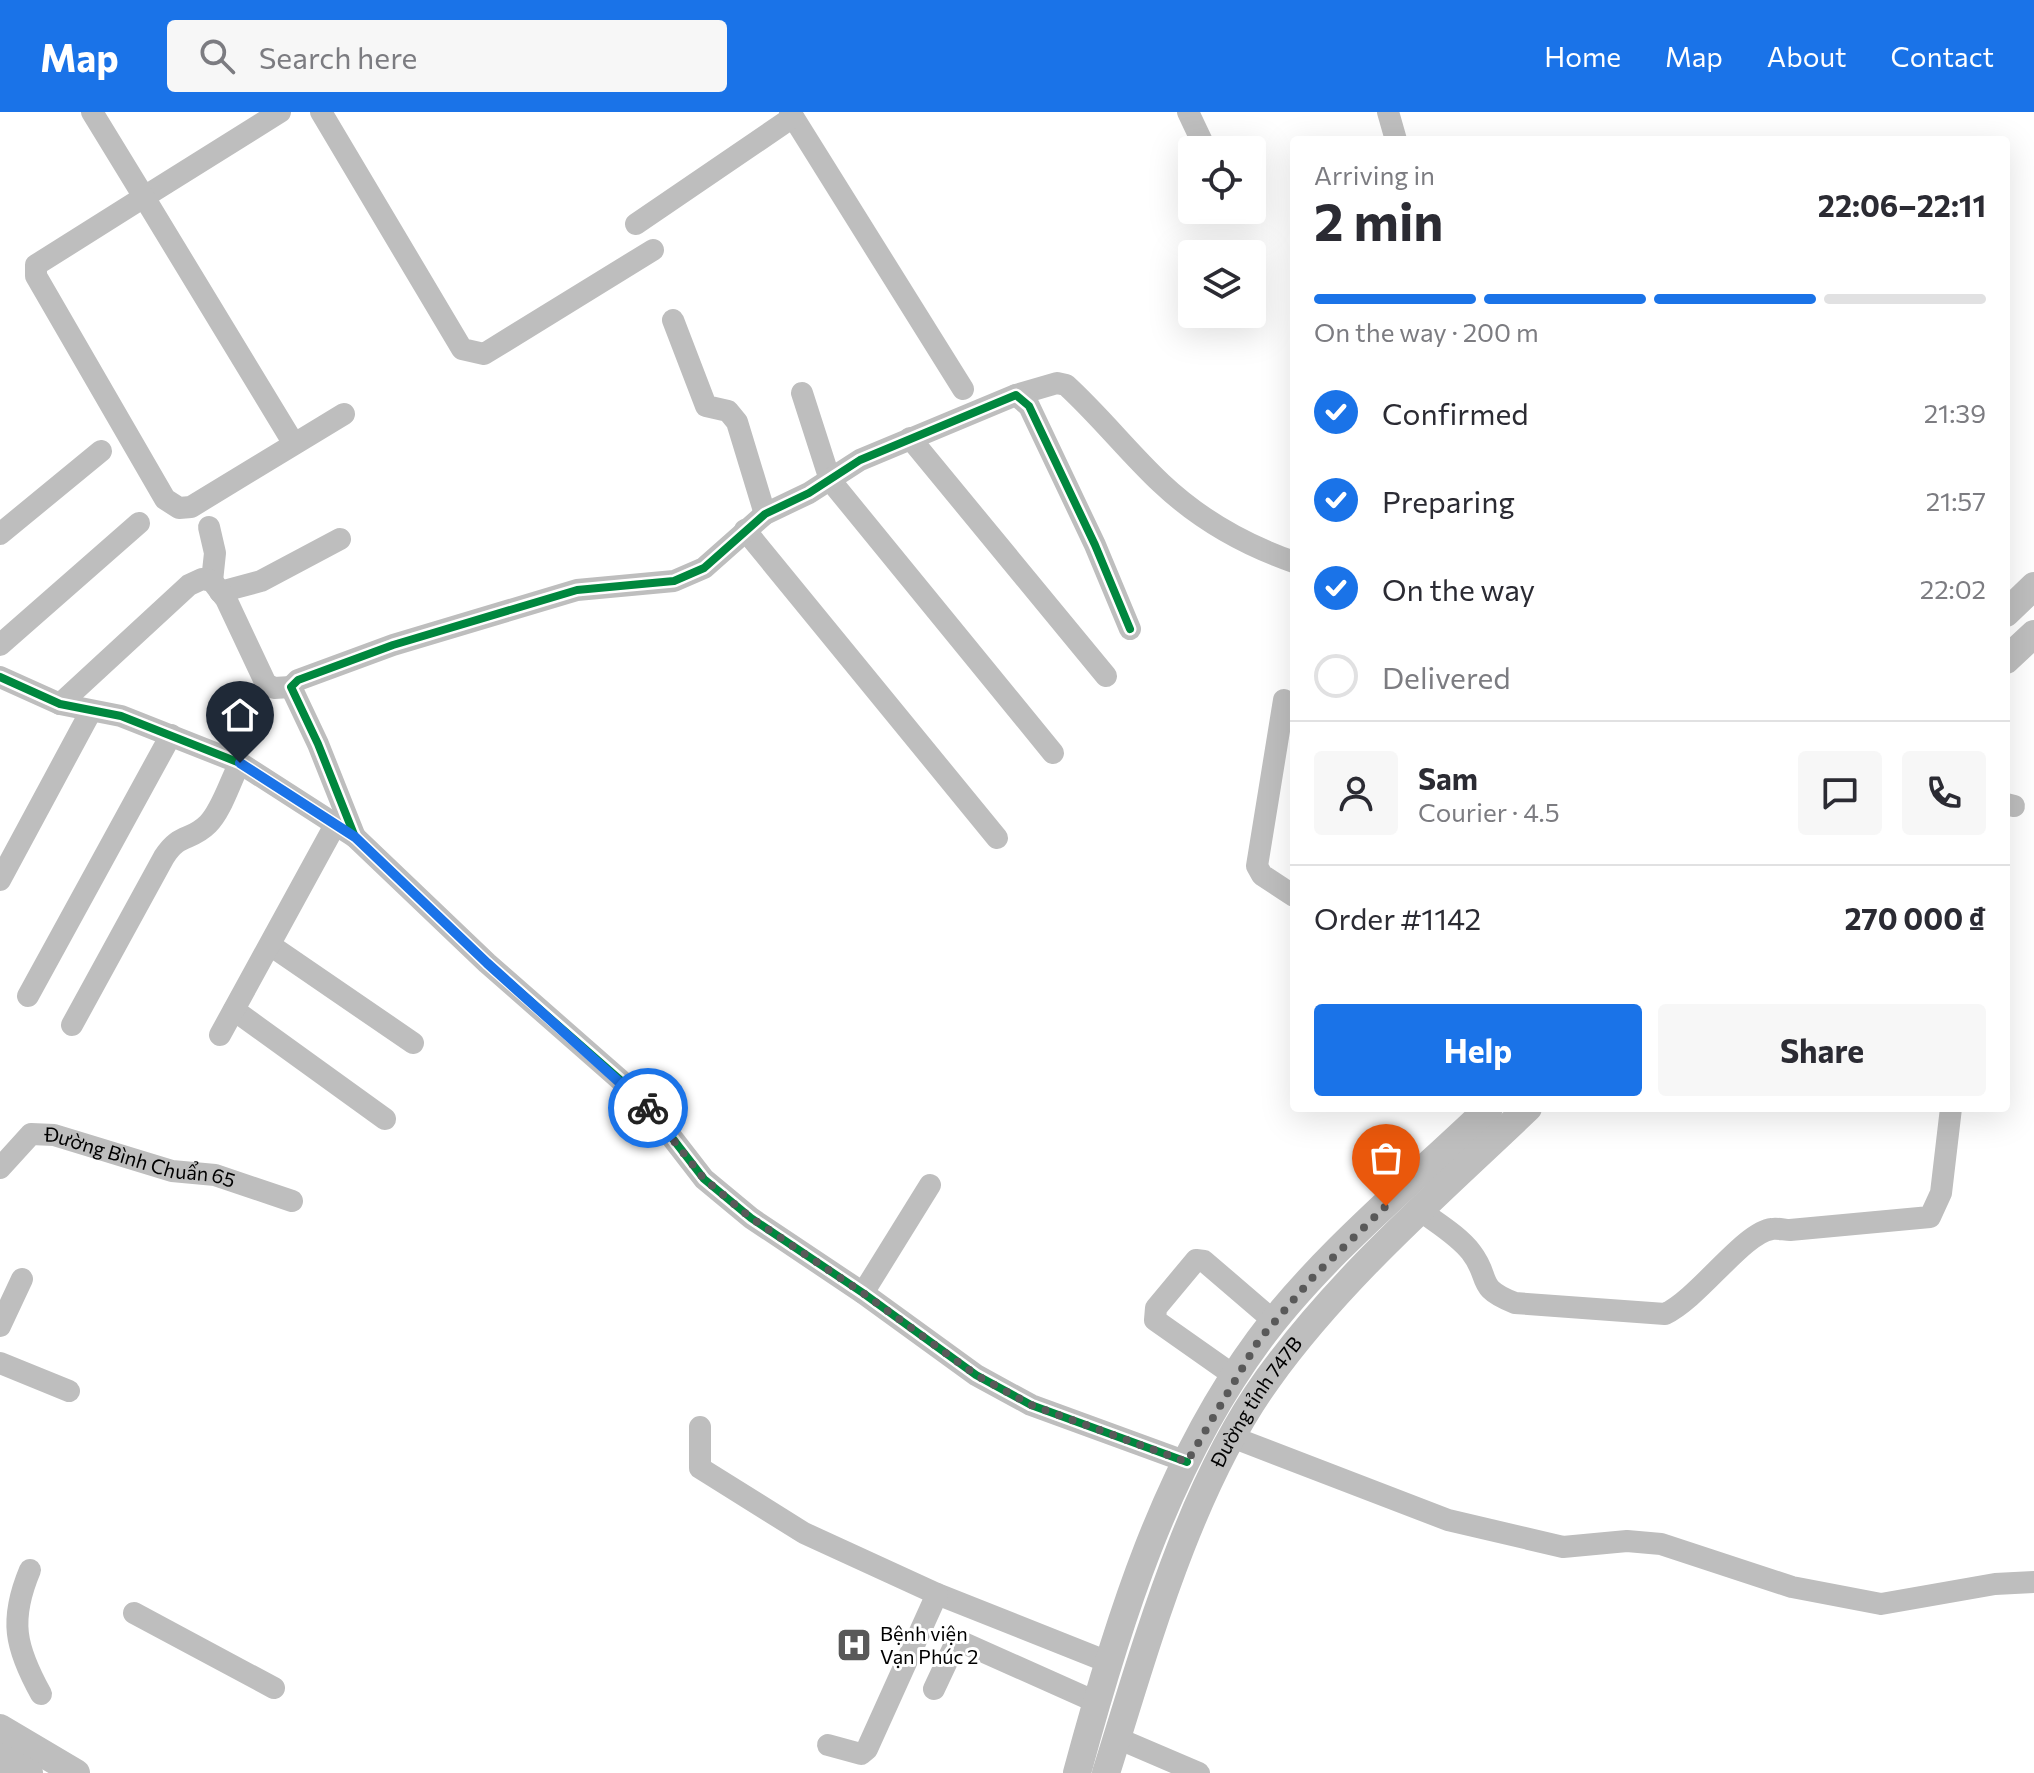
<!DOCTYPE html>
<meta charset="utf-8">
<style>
:root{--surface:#fff;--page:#f7f7f7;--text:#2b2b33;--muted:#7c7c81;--line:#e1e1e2;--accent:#1a73e8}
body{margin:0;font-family:Commissioner,sans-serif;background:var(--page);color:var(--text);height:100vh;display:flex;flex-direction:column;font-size:30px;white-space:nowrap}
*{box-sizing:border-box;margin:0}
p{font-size:26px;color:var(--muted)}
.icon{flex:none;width:44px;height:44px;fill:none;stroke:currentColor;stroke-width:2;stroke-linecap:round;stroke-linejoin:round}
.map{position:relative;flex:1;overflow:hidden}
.details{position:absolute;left:1290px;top:24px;width:720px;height:976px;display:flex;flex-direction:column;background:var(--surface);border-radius:8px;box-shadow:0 8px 32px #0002}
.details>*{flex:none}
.fabs{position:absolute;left:1178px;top:24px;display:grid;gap:16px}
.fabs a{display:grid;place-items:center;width:88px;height:88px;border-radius:8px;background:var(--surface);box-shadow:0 8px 32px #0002;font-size:40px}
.pin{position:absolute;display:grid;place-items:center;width:68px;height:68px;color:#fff;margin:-82px -34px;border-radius:50% 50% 50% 0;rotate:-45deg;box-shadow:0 0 8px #0007}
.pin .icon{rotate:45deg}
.courier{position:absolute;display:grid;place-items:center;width:80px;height:80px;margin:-40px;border:6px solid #1a73e8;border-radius:50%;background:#fff;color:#222;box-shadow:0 2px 10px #0007}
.headline em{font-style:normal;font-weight:700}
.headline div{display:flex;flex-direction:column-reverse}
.headline{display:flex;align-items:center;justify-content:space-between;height:136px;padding:0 24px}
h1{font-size:52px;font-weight:700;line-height:60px}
.bar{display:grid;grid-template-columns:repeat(4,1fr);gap:12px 8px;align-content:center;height:96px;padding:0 24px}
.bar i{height:10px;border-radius:6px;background:var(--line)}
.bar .on{background:var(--accent)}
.bar p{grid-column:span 4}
.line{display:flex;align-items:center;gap:20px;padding:0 24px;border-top:2px solid var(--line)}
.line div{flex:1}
.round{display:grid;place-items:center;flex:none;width:84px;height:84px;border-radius:8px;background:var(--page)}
ol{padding:0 24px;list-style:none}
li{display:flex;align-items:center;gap:24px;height:88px}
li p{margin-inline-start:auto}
li .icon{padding:8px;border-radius:50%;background:var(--accent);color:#fff;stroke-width:4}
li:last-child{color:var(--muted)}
li i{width:44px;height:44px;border:4px solid var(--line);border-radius:50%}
.primary-button{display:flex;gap:16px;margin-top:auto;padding:16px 24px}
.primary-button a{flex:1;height:92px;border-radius:8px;background:var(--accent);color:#fff;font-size:32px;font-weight:700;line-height:92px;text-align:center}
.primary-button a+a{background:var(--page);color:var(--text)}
header{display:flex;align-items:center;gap:48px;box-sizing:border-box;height:112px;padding:0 40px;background:var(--accent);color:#fff}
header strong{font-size:38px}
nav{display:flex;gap:44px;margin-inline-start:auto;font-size:28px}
.search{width:560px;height:72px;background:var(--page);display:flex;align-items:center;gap:20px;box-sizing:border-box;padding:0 28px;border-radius:8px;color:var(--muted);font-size:30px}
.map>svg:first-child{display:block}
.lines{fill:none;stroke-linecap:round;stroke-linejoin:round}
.minor{stroke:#bebebe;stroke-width:22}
.major{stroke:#bebebe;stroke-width:28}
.cycleway-casing{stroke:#fff;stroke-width:13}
.cycleway{stroke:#00873e;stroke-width:8}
.done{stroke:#595959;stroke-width:8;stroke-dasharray:0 14.4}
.route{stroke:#1a73e8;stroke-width:10}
.labels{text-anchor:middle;stroke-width:6;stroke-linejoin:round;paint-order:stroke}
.street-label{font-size:20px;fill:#000;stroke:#fff}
.poi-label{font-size:20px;fill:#000;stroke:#fff;text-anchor:start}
</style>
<header>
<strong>Map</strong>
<div class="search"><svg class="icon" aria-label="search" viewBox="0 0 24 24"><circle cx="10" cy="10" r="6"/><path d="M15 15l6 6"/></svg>Search here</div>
<nav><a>Home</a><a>Map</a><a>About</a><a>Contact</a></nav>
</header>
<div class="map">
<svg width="2034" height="1661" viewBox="0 0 2034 1661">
<rect width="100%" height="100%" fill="#fff"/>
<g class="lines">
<g class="minor">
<polyline points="92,0 144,85 280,0"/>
<polyline points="321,0 462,237 484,242 653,138"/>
<polyline points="790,0 963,277"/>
<polyline points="1188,0 1206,38"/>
<polyline points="1388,0 1396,28"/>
<polyline points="636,112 793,5"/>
<polyline points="673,208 706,294 728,299 737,310 765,402"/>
<polyline points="802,281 830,368 1053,641"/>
<path d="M1016,283L1057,271L1066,273C1100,304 1128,340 1161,371C1199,407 1245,433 1294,450"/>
<polyline points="910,326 1106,564"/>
<polyline points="294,332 144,85 36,153 36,164 165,387 179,396 191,395 344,302"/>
<polyline points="209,415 215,441 212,469"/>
<polyline points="745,418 997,726"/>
<polyline points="0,422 101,339"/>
<polyline points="220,480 261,469 340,427"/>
<polyline points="0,533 139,411"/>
<polyline points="0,565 60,592 121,604 240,651 355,725 487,851 642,987 704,1067 751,1106 863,1181 976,1263 1031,1293 1187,1350"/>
<polyline points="1284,588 1257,754 1262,763 1294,784"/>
<polyline points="60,592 189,473 202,467 212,469 226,487 266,572 274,576 291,575"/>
<polyline points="2006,692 2014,694"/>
<polyline points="355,725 318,632 291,575 298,568 393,533 577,478 674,469 704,456 765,402 809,381 860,348 1016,283 1029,294 1095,433 1130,517"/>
<polyline points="0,768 91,599"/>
<polyline points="270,833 413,931"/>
<polyline points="28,884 171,623"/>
<polyline points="234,898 385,1007"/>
<path d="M72,913L164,745C180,720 190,730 208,712C222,698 230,669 240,651"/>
<polyline points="220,923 335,713"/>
<path id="s1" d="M0,1056L31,1022L54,1023L172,1059L215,1063L292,1089"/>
<path d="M1421,1099C1437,1111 1459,1124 1471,1140C1492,1167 1474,1175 1515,1191L1665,1202C1699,1186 1744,1120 1772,1117C1777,1116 1785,1118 1790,1118L1930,1105L1941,1081L1951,996"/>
<polyline points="863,1181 930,1073"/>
<polyline points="0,1214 22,1167"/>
<polyline points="0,1251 69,1279"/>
<polyline points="1236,1265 1155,1208 1156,1196 1196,1148 1204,1149 1275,1210"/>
<polyline points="700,1315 700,1356 804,1421 937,1482 1108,1550"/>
<polyline points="1232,1325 1448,1408 1563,1435 1627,1429 1661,1432 1792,1475 1881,1492 1995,1472 2034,1470"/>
<path d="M30,1458C9,1508 15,1535 41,1582"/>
<polyline points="134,1501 274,1576"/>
<polyline points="934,1577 957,1528 1096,1590"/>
<polyline points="1117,1626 1199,1661"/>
<polyline points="828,1633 861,1642 867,1637 937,1482"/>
</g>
<g class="major">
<polyline points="2006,501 2034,474"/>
<polyline points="2006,548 2034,522"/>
<polyline points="0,1616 76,1661"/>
<polyline points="0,1645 29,1661"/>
<path d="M1077,1661C1117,1512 1166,1354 1259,1228C1320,1145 1414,1068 1489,996"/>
<path id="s2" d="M1106,1661C1146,1534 1189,1377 1267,1268C1340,1166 1438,1082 1528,996"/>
</g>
<g class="cycleway-casing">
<g id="cycleway">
<polyline points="0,565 60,592 121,604 240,651 355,725 487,851 642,987 704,1067 751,1106 863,1181 976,1263 1031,1293 1187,1350"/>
<polyline points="355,725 318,632 291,575 298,568 393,533 577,478 674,469 704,456 765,402 809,381 860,348 1016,283 1029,294 1095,433 1130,517"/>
</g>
</g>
<use href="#cycleway" class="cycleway"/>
</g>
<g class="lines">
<polyline class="done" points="648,996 704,1067 751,1106 863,1181 976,1263 1031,1293 1187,1350 1259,1228 1314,1164 1386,1094"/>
<polyline class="route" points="240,651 355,725 487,851 648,996"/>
</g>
<defs>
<g id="hospital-square" transform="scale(1.8)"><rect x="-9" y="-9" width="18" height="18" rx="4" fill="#595959" stroke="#fff"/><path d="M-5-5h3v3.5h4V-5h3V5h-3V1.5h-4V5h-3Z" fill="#fff"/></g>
</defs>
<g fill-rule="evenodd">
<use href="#hospital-square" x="854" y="1533"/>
</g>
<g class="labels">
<g class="street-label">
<text dy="7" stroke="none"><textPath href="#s1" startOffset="158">Đường Bình Chuẩn 65</textPath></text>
<text dy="7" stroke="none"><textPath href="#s2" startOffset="402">Đường tỉnh 747B</textPath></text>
</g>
<g class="poi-label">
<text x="880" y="1529">Bệnh viện<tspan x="880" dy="23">Vạn Phúc 2</tspan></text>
</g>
</g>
</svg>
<div class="fabs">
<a><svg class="icon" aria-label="locate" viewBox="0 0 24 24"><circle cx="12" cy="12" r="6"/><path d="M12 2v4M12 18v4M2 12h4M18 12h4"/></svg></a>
<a><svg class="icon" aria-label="layers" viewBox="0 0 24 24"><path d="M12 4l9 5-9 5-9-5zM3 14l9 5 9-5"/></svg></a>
</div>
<div class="pin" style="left:1386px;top:1094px;background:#ea580c"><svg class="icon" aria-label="bag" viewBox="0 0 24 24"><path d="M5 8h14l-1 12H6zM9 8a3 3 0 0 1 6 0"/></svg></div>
<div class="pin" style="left:240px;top:651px;background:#1f2937"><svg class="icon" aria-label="home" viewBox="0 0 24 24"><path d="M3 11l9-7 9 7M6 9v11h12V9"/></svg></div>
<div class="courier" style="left:648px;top:996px"><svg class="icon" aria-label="bike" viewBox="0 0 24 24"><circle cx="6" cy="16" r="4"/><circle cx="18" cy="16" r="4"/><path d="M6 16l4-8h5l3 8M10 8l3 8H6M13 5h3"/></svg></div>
<section class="details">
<div class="headline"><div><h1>2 min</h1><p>Arriving in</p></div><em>22:06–22:11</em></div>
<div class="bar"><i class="on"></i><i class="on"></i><i class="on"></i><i></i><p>On the way · 200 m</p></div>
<ol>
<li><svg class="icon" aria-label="check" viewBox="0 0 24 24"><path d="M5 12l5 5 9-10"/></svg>Confirmed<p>21:39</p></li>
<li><svg class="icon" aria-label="check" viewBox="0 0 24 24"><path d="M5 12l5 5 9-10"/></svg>Preparing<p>21:57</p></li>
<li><svg class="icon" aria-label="check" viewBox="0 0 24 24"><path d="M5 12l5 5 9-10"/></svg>On the way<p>22:02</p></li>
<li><i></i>Delivered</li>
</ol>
<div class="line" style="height:144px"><a class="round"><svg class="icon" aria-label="person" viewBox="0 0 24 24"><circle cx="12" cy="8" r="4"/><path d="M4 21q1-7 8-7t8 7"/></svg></a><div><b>Sam</b><p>Courier · 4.5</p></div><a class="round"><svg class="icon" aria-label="chat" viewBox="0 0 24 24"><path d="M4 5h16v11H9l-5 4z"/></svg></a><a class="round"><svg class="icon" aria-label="phone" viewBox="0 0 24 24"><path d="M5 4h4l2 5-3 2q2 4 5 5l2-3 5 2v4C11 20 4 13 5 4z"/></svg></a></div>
<div class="line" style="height:104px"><div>Order #1142</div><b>270 000 ₫</b></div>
<div class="primary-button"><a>Help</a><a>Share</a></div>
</section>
</div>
